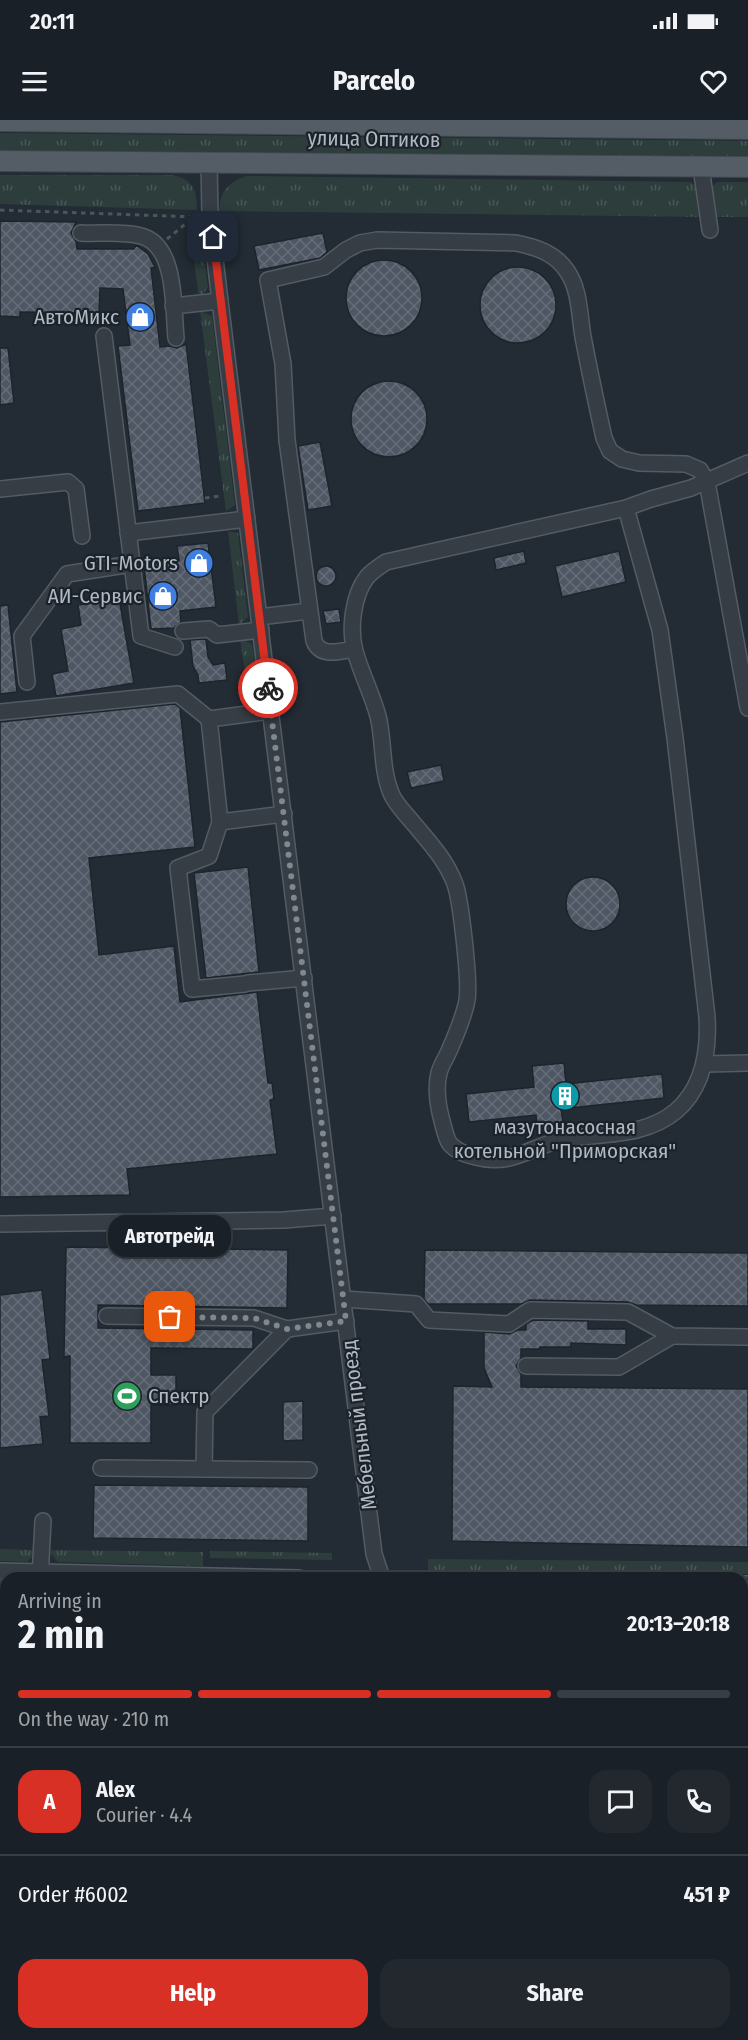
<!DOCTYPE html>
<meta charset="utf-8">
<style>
:root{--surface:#1a2027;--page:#23282f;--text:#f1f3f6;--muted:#9fa3a7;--line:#383e44;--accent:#d93025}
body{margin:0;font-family:"Fira Sans Condensed",sans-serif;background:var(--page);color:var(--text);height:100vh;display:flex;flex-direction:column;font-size:22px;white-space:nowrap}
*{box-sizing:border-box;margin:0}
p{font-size:20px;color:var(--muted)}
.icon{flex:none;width:33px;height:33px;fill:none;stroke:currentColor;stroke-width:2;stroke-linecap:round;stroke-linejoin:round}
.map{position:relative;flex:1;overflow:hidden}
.details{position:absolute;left:0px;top:1452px;width:748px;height:468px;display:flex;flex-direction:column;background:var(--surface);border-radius:18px 18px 0 0;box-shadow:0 2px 4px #0004,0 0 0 2px var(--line)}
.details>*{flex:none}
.pin{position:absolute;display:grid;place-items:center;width:51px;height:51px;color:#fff;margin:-26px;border-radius:12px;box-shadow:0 3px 9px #0006}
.courier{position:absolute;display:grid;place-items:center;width:60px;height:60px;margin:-30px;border:4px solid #d93025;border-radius:50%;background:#fff;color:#222;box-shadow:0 2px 8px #0007}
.bubble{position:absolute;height:42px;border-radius:18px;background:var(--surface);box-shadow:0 2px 4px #0004,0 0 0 2px var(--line);font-size:20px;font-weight:700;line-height:42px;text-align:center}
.overview em{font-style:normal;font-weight:700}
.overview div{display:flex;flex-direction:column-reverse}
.overview{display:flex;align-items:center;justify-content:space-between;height:102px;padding:0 18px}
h1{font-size:39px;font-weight:700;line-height:45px}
.bar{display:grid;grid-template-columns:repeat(4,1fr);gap:9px 6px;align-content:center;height:72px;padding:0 18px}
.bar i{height:8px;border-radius:4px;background:var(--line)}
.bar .selected{background:var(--accent)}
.bar p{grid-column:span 4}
.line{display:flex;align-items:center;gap:15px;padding:0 18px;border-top:2px solid var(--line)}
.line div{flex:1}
.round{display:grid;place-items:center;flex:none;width:63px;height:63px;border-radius:18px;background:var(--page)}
.primary-button{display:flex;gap:12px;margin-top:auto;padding:12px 18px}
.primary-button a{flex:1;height:69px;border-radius:18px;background:var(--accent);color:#fff;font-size:24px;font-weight:700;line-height:69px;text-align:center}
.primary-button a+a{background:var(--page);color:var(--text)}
.status{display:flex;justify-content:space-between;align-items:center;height:42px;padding:0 30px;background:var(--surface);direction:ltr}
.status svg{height:16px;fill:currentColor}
header{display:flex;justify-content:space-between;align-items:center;height:78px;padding:0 18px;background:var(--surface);font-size:27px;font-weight:700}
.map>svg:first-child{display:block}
.grass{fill:url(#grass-tufts)}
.building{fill:url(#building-cross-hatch);stroke:#1d242c;stroke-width:1.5}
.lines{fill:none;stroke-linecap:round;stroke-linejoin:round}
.minor-casing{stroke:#535b63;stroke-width:18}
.major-casing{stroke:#3f464f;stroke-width:22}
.path{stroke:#48585a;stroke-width:3;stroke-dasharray:4.5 4.5;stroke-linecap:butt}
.minor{stroke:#363d45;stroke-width:15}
.major{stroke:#545c65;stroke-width:20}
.rail{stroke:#5d6671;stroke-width:4.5;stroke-dasharray:6 6;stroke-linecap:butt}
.done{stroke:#7f8790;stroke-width:6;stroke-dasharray:0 10.8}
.route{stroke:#d93025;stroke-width:8}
.labels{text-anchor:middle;stroke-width:4.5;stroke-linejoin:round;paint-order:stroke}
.street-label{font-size:21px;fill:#b0b8c2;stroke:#1b222a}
.poi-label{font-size:21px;fill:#b0b8c2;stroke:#1b222a;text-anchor:end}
</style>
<div class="status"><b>20:11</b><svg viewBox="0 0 49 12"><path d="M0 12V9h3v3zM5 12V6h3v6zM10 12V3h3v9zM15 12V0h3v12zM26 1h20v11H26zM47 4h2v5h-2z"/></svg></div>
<header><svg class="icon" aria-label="menu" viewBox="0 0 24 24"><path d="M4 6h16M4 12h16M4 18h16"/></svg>Parcelo<svg class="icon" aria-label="heart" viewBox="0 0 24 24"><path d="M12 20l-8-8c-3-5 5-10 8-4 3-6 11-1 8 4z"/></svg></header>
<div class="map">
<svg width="748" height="1920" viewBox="0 0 748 1920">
<defs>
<pattern id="grass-tufts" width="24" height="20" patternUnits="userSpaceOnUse" patternTransform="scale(1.5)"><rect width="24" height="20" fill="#2c3d3c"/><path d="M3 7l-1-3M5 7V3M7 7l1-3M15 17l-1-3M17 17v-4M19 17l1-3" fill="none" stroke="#485757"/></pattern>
<pattern id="building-cross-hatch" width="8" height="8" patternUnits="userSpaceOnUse" patternTransform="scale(1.5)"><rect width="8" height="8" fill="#4e5763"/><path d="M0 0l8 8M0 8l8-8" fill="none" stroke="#656d78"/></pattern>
</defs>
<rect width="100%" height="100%" fill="#232b34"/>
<g class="grass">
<polygon points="0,13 748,21 748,36 0,30"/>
<path d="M0,55H172C194,60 196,69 197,90L0,84Z"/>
<path d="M246,56L691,62L698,68L704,97L219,91C220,71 228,63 246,56Z"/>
<polygon points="717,62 748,62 748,97 713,97 710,69"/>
<polygon points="196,102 200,102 208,168 199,178 193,133"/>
<polygon points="200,191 212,196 235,385 226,391"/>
<polygon points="228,411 238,413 248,497 239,505"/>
<path d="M240,519L252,524C254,541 262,560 248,573Z"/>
<polygon points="0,1429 35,1430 35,1434 27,1442 0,1441"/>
<polygon points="51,1430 203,1432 203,1446 58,1442 51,1434"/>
<polygon points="210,1431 332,1433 332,1440 210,1438"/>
<polygon points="428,1439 748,1442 748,1454 428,1451"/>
<polygon points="0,1516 6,1516 6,1914 666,1914 673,1920 0,1920"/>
</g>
<g class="building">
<polygon points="0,101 76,102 71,113 76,122 77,129 134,129 136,125 148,134 155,147 151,148 160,227 170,226 177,228 186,224 205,383 138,391 118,226 130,225 123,169 100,168 99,193 20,192 20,197 0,196"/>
<polygon points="323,113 327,132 320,138 259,150 254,126"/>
<circle cx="384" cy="178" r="38"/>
<circle cx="518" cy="185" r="38"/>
<polygon points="0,228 8,228 14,283 0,285"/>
<circle cx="389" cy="299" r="38"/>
<polygon points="320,322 332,386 308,390 298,326"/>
<polygon points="208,423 216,487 180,491 181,502 174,508 151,509 144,445 179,440 177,426"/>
<polygon points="524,431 526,443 496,450 494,438"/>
<polygon points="619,431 626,462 562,477 555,446"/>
<circle cx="326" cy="456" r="10"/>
<polygon points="119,478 134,563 56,576 52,554 68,551 61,509 81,505 78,485"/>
<polygon points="8,485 17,572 0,574 0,486"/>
<polygon points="339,489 341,502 326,504 323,491"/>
<polygon points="206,519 208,537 213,545 225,543 227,560 199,563 198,555 193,546 190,520"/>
<polygon points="175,584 180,588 195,727 89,738 99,835 174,826 180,882 257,872 268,963 272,963 274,979 270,980 277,1034 127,1049 130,1075 0,1077 0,602"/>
<polygon points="441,645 444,661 411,668 407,652"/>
<polygon points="248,747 259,852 206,858 194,753"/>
<circle cx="593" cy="784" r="27"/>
<polygon points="564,943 566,964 662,954 664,978 561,989 564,1009 553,1012 538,1013 536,995 469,1002 466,974 534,967 532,946"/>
<polygon points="66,1127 288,1130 287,1188 98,1185 98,1208 253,1210 253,1229 151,1228 151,1255 176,1255 176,1285 151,1285 151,1323 70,1323 70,1236 64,1237"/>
<polygon points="425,1130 748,1133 748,1186 636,1185 628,1182 530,1180 521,1184 428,1184 424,1179"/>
<polygon points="42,1170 50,1239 42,1240 49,1296 40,1297 43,1324 0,1328 0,1175"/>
<polygon points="533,1200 588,1201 588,1209 626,1209 626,1225 571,1223 571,1227 540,1227 540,1229 521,1229 521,1238 516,1246 521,1254 521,1267 748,1269 748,1427 452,1421 453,1266 492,1267 484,1248 484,1212 509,1214 518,1210 526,1210 526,1204"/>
<polygon points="303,1281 303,1320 283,1321 283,1282"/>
<polygon points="94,1365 308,1367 308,1421 93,1418"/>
</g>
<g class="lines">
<g class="minor-casing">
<g id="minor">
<polyline points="209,42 210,96 220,181 374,1434 382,1458"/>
<polyline points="701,47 710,110"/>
<path d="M81,113C100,114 123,111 141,116C177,125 173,188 176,218"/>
<polyline points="173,186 220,181"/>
<polyline points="104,216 141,516 175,527"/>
<polyline points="0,369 68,362 76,369 82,416"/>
<path d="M626,388L660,510L675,618L707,897C709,931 704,967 676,991C645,1017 603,1013 565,1019C532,1025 513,1047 476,1037C467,1035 457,1032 450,1024C446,1019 444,1008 442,1001C438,986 435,969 439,953C441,945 446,938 449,931C456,915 464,897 467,880C470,862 461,781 455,764C446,740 430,723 414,704C406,694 395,684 391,673C381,649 384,620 378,596C372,574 361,553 355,531C349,509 353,475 367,457C372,451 380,446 386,442L626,388L651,379L691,368L748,343"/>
<polyline points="128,413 247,399"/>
<polyline points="259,497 309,491"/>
<polyline points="183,511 209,509 217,515 261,510"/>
<path d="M354,529C339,531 321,538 314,521L287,320L283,244L268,160L324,147L346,130L360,123L377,120L516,123C536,127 555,133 567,151C581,171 579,199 584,222C590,254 597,286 604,318L610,331L622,339L639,343L686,344L700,350L707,362L748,588"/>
<polyline points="27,562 22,516 67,454 132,444"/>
<polyline points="271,591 209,599 220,702 284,694"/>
<polyline points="0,592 178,574 209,599"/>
<polyline points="220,702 209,736 178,748 192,869 245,864"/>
<polyline points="248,863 304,858"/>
<polyline points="706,944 748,943"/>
<polyline points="0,1104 284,1100 333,1096"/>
<polyline points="344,1179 416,1184 429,1200 509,1204 530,1190 628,1192 672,1216 748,1217"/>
<polyline points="107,1196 254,1198 287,1209 346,1201"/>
<polyline points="526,1246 619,1247 672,1216"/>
<polyline points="101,1348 309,1350"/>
<polyline points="204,1349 205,1292 287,1209"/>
<polyline points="0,1451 299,1458"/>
<polyline points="40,1458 43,1401"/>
<polyline points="742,1464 748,1464"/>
<polyline points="0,1467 6,1467"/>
<polyline points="742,1481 748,1481"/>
<polyline points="742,1574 748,1574"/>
<polyline points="742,1610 748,1610"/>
<polyline points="742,1647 748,1647"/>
<polyline points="742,1762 748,1763"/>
<polyline points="742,1874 748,1879"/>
</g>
</g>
<g class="major-casing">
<g id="major">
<polyline points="0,1 748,9"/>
<polyline points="0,41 748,47"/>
</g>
</g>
<g class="path">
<polyline points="0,90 196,97"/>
<polyline points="167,119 194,97"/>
<polyline points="205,378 220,376"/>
</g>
<use href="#minor" class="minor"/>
<use href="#major" class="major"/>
<polyline class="rail" points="742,1814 748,1817"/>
</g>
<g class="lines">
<polyline class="done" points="170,1197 254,1198 287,1209 346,1201 268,568"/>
<polyline class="route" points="213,117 268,568"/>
</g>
<defs>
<g id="shop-disc" transform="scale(1.5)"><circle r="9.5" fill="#3f7fe0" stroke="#1b222a"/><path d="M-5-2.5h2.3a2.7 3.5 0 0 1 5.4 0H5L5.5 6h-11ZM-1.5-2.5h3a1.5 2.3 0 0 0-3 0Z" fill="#fff"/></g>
<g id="building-disc" transform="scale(1.5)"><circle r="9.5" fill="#0f9aa8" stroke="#1b222a"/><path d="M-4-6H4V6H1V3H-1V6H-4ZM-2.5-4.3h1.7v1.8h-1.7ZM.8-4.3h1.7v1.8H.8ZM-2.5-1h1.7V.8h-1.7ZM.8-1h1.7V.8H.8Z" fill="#fff"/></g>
<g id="stadium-disc" transform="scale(1.5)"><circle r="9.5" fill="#2e9e5b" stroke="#1b222a"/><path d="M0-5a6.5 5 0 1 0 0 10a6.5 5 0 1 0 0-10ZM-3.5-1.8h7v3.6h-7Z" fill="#fff"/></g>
</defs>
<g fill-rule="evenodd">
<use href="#shop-disc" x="140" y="197"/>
<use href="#shop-disc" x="199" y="443"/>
<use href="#shop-disc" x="163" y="476"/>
<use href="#building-disc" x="565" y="976"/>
<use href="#stadium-disc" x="127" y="1276"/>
</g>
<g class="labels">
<g class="street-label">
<text transform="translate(374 19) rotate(1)" y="7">улица Оптиков</text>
<text transform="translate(359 1305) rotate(-97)" y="7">Мебельный проезд</text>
</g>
<g class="poi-label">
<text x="119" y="204">АвтоМикс</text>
<text x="178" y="450">GTI-Motors</text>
<text x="142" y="483">АИ-Сервис</text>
<text x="565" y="1014" text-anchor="middle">мазутонасосная<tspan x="565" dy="24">котельной "Приморская"</tspan></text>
<text x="148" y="1283" text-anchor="start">Спектр</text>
</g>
</g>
</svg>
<div class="pin" style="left:170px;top:1197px;background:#ea580c"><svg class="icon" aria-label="bag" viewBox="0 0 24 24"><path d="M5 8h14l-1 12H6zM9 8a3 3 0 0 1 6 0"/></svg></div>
<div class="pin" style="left:213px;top:117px;background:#1f2937"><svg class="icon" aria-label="home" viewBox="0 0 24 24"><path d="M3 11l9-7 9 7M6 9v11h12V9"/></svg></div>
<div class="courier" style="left:268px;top:568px"><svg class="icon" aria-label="bike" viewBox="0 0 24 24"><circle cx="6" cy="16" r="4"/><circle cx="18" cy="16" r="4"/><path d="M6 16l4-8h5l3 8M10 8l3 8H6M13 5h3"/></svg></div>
<div class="bubble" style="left:108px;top:1095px;width:123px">Автотрейд</div>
<section class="details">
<div class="overview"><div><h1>2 min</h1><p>Arriving in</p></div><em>20:13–20:18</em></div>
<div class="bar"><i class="selected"></i><i class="selected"></i><i class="selected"></i><i></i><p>On the way · 210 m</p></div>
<div class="line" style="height:108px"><b class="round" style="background:var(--accent);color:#fff">A</b><div><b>Alex</b><p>Courier · 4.4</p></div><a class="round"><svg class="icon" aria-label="chat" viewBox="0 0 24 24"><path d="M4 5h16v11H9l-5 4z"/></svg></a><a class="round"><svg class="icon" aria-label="phone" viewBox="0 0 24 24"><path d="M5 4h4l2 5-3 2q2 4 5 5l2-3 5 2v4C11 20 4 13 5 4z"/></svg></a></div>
<div class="line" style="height:78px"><div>Order #6002</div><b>451 ₽</b></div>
<div class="primary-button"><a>Help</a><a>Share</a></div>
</section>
</div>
